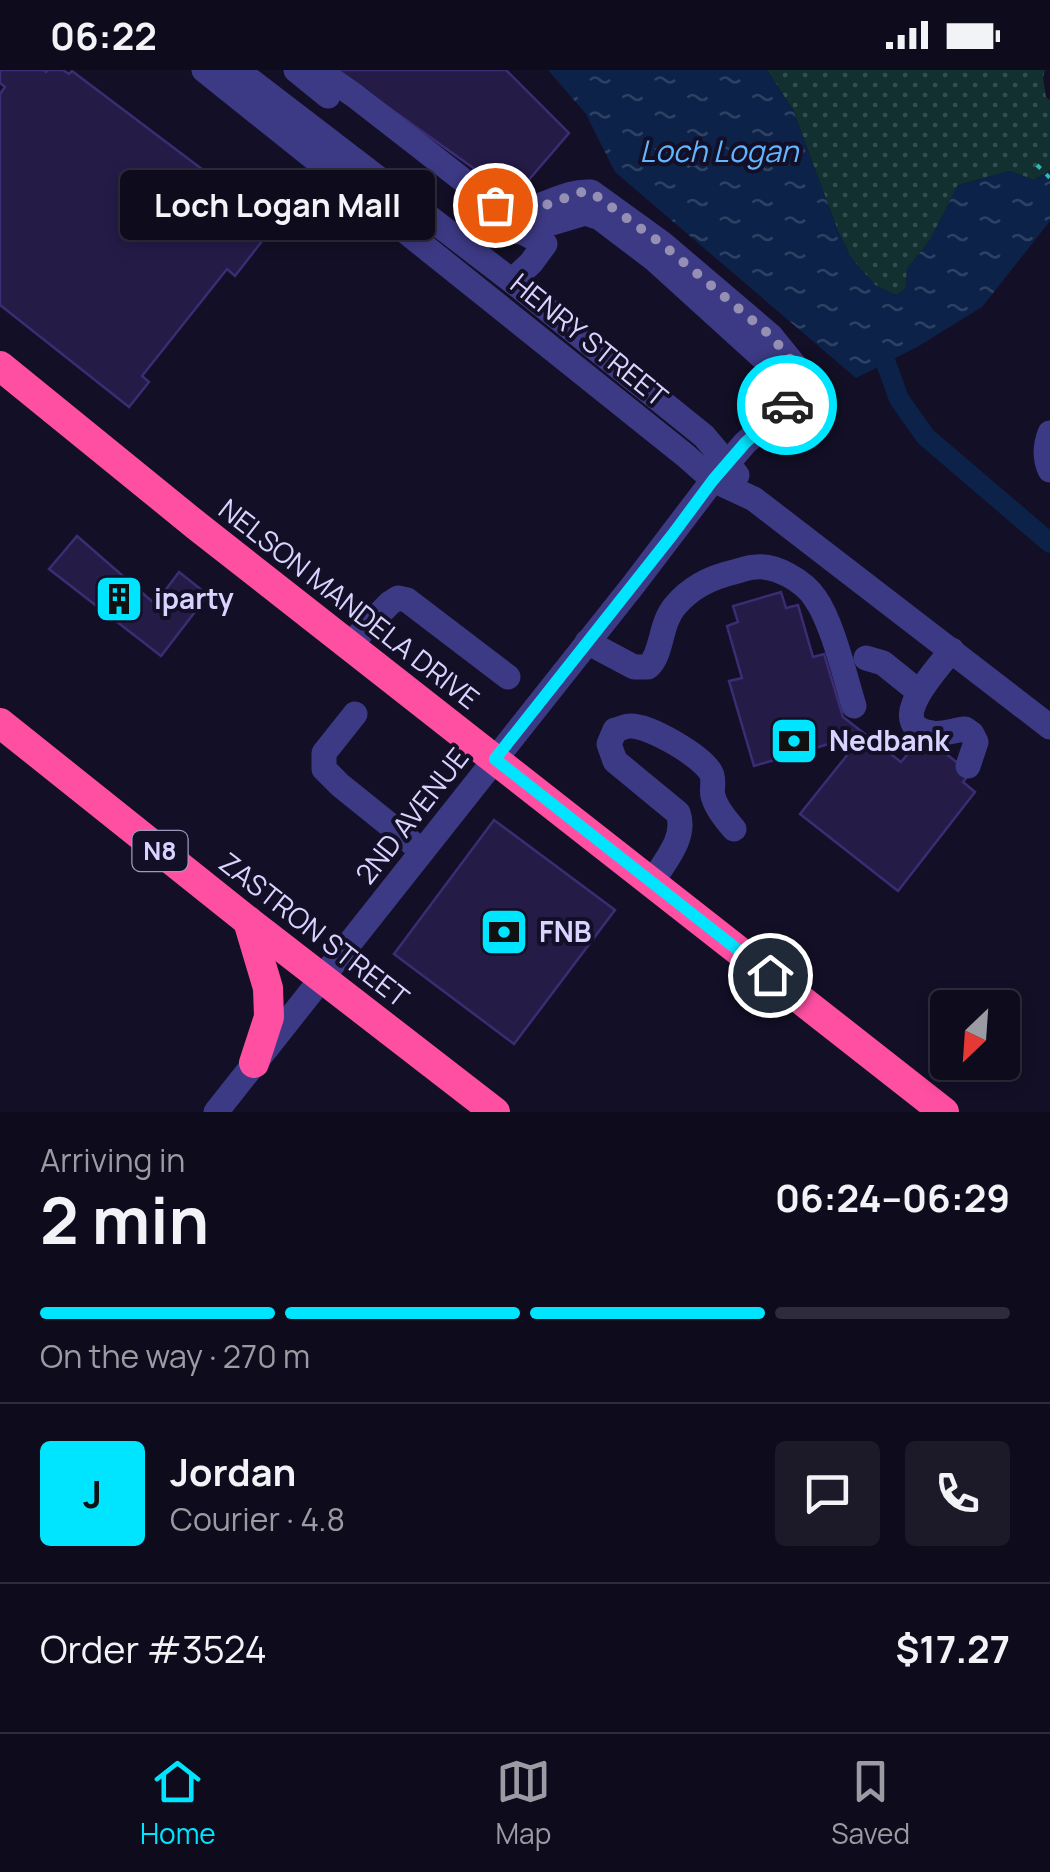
<!DOCTYPE html>
<meta charset="utf-8">
<style>
:root{--surface:#0e0b1c;--page:#1c1929;--text:#f1f3f6;--muted:#9b9ba3;--line:#2e2b3b;--accent:#00e5ff}
body{margin:0;font-family:Manrope,sans-serif;background:var(--page);color:var(--text);height:100vh;display:flex;flex-direction:column;font-size:38px;white-space:nowrap}
*{box-sizing:border-box;margin:0}
p{font-size:32px;color:var(--muted)}
.icon{flex:none;width:55px;height:55px;fill:none;stroke:currentColor;stroke-width:2;stroke-linecap:round;stroke-linejoin:round}
.map{position:relative;height:1042px;overflow:hidden}
.drawer{display:flex;flex-direction:column;background:var(--surface);flex:1}
.drawer>*{flex:none}
.needle{width:65px;rotate:205deg}
.controls{position:absolute;left:930px;top:920px;display:grid;gap:20px}
.controls a{display:grid;place-items:center;width:90px;height:90px;border-radius:10px;background:var(--surface);box-shadow:0 5px 15px #0003,0 0 0 2px var(--line);font-size:50px}
.pin{position:absolute;display:grid;place-items:center;width:85px;height:85px;color:#fff;margin:-42px;border:5px solid #fff;border-radius:50%;box-shadow:0 2px 10px #0007}
.courier{position:absolute;display:grid;place-items:center;width:100px;height:100px;margin:-50px;border:8px solid #00e5ff;border-radius:50%;background:#fff;color:#222;box-shadow:0 2px 12px #0007}
.bubble{position:absolute;height:70px;border-radius:10px;background:var(--surface);box-shadow:0 5px 15px #0003,0 0 0 2px var(--line);font-size:32px;font-weight:700;line-height:70px;text-align:center}
.head em{font-style:normal;font-weight:700}
.head div{display:flex;flex-direction:column-reverse}
.head{display:flex;align-items:center;justify-content:space-between;height:170px;padding:0 40px}
h1{font-size:65px;font-weight:700;line-height:75px}
.bar{display:grid;grid-template-columns:repeat(4,1fr);gap:15px 10px;align-content:center;height:120px;padding:0 40px}
.bar i{height:12px;border-radius:8px;background:var(--line)}
.bar .active{background:var(--accent)}
.bar p{grid-column:span 4}
.line{display:flex;align-items:center;gap:25px;padding:0 40px;border-top:2px solid var(--line)}
.line div{flex:1}
.round{display:grid;place-items:center;flex:none;width:105px;height:105px;border-radius:10px;background:var(--page)}
.status{display:flex;justify-content:space-between;align-items:center;height:70px;padding:0 50px;background:var(--surface);direction:ltr}
.status svg{height:28px;fill:currentColor}
.dock{display:flex;justify-content:space-around;align-items:center;height:140px;border-top:2px solid var(--line);background:var(--surface);font-size:28px;color:var(--muted)}
.dock a{display:grid;justify-items:center;gap:5px}
.dock .active{color:var(--accent)}
.map>svg:first-child{display:block}
.park{fill:url(#park-dots)}
.water{fill:url(#water-ripples)}
.lines{fill:none;stroke-linecap:round;stroke-linejoin:round}
.canal{stroke:#0c2248;stroke-width:20}
.building{fill:#241b47;stroke:#3b2d73;stroke-width:2.5}
.path{stroke:#2fb8b0;stroke-width:4;stroke-dasharray:5 8;stroke-linecap:butt}
.minor{stroke:#3d3a85;stroke-width:25}
.highway{stroke:#ff4fa3;stroke-width:30}
.done{stroke:#948fb3;stroke-width:10;stroke-dasharray:0 18}
.route{stroke:#00e5ff;stroke-width:12}
.labels{text-anchor:middle;stroke-width:8;stroke-linejoin:round;paint-order:stroke}
.shield{fill:#130f26;stroke:#9e99be;stroke-width:2.5}
.shield-label{font-size:25px;font-weight:bold;fill:#d9d4ff}
.street-label{font-size:28px;fill:#d9d4ff;stroke:#130f26}
.poi-label{font-size:28px;font-weight:bold;fill:#d9d4ff;stroke:#130f26;text-anchor:start}
.water-label{font-size:30px;font-style:italic;fill:#62b6ff;stroke:#130f26}
</style>
<div class="status"><b>06:22</b><svg viewBox="0 0 49 12"><path d="M0 12V9h3v3zM5 12V6h3v6zM10 12V3h3v9zM15 12V0h3v12zM26 1h20v11H26zM47 4h2v5h-2z"/></svg></div>
<div class="map">
<svg width="1050" height="1042" viewBox="0 0 1050 1042">
<defs>
<pattern id="park-dots" width="8" height="8" patternUnits="userSpaceOnUse" patternTransform="scale(2.5)"><rect width="8" height="8" fill="#12302f"/><path d="M2 2h.1M6 6h.1" fill="none" stroke="#344d4e" stroke-width="1.8" stroke-linecap="round"/></pattern>
<pattern id="water-ripples" width="26" height="14" patternUnits="userSpaceOnUse" patternTransform="scale(2.5)"><rect width="26" height="14" fill="#0c2248"/><path d="M2 4q2-2 4 0t4 0M15 11q2-2 4 0t4 0" fill="none" stroke="#2f4163"/></pattern>
</defs>
<rect width="100%" height="100%" fill="#130f26"/>
<polygon class="park" points="767,0 1045,0 1043,8 1046,27 1050,30 1050,100 1034,110 1010,101 958,115 930,170 907,199 906,218 896,225 876,216 851,188 838,161 793,40"/>
<polygon class="water" points="548,0 767,0 793,40 838,161 851,188 876,216 896,225 906,218 907,199 930,170 958,115 1010,101 1034,110 1050,100 1050,151 982,237 917,277 856,308 615,102 586,44"/>
<g class="lines">
<polyline class="canal" points="886,293 899,329 926,367 1050,473"/>
</g>
<g class="building">
<polygon points="0,0 43,0 46,2 48,0 63,0 69,4 72,1 227,118 234,109 250,134 256,124 283,144 235,206 227,199 142,306 149,312 129,337 0,235 0,24 5,17 0,13"/>
<polygon points="336,0 506,0 569,63 514,127"/>
<polygon points="77,466 155,534 179,502 208,525 161,586 49,499"/>
<polygon points="781,522 786,538 798,535 813,587 824,584 843,647 901,692 915,675 926,683 934,674 970,703 963,712 975,722 898,821 800,744 856,674 849,668 754,696 729,611 742,608 727,556 738,552 733,536"/>
<polygon points="494,750 615,840 514,974 394,884"/>
</g>
<g class="lines">
<polyline class="path" points="1037,95 1050,108"/>
<g class="minor">
<polyline points="204,0 686,386 713,410 754,429 1050,657"/>
<polyline points="237,0 512,211 704,366 737,405"/>
<polyline points="296,0 328,26"/>
<polyline points="467,133 498,157 510,161 522,162 585,143 600,148 654,189 774,298 787,335"/>
<polyline points="512,211 531,193 545,174 522,162"/>
<path d="M1050,363C1045,376 1044,387 1050,400"/>
<path d="M587,572L634,597H648C663,584 659,555 675,536C690,518 712,507 734,502C741,500 749,497 756,497C776,495 804,511 815,528C832,551 845,607 854,636"/>
<polyline points="349,575 390,533 398,528 407,530 508,607"/>
<path d="M952,580C939,597 881,656 932,663C942,665 954,660 965,659L972,664L976,672L968,696"/>
<polyline points="866,588 883,593 919,622"/>
<polyline points="355,644 324,683 324,699 340,715 422,781"/>
<path d="M652,812C665,791 687,767 678,743L615,691L609,674L615,660C620,659 625,656 630,656C649,655 702,686 711,703C715,711 711,718 713,726C716,738 726,750 734,759"/>
<path d="M216,1042L634,514L713,410L745,373L787,335L798,317L801,303L771,266L663,174L591,122C554,120 539,150 495,135L355,26L318,0"/>
</g>
<g class="highway">
<polyline points="0,296 197,456 944,1042"/>
<polyline points="0,653 248,851 495,1042"/>
<polyline points="248,851 268,918 269,947 254,993"/>
</g>
</g>
<g class="lines">
<polyline class="done" points="495,135 513,141 543,136 582,122 591,122 662,174 771,266 801,302 798,318 787,335"/>
<polyline class="route" points="770,905 495,689 673,464 713,410 745,373 787,335"/>
</g>
<defs>
<g id="building-square" transform="scale(2.5)"><rect x="-9" y="-9" width="18" height="18" rx="4" fill="#00e5ff" stroke="#130f26"/><path d="M-4-6H4V6H1V3H-1V6H-4ZM-2.5-4.3h1.7v1.8h-1.7ZM.8-4.3h1.7v1.8H.8ZM-2.5-1h1.7V.8h-1.7ZM.8-1h1.7V.8H.8Z" fill="#111"/></g>
<g id="bank-square" transform="scale(2.5)"><rect x="-9" y="-9" width="18" height="18" rx="4" fill="#00e5ff" stroke="#130f26"/><path d="M-6-4H6V4H-6ZM0-2.3a2.3 2.3 0 1 0 0 4.6a2.3 2.3 0 1 0 0-4.6Z" fill="#111"/></g>
</defs>
<g fill-rule="evenodd">
<use href="#building-square" x="119" y="529"/>
<use href="#bank-square" x="794" y="671"/>
<use href="#bank-square" x="504" y="862"/>
</g>
<g class="labels">
<rect class="shield" x="132.5" y="761" width="55" height="40" rx="8"/>
<g class="shield-label">
<text x="160" y="790">N8</text>
</g>
<g class="street-label">
<text transform="translate(589 270) rotate(39)" y="10">HENRY STREET</text>
<text transform="translate(349 534) rotate(38)" y="10">NELSON MANDELA DRIVE</text>
<text transform="translate(412 746) rotate(-52)" y="10">2ND AVENUE</text>
<text transform="translate(314 860) rotate(38)" y="10">ZASTRON STREET</text>
</g>
<g class="poi-label">
<text x="154" y="539">iparty</text>
<text x="829" y="681">Nedbank</text>
<text x="539" y="872">FNB</text>
</g>
<g class="water-label">
<text x="719" y="92">Loch Logan</text>
</g>
</g>
</svg>
<div class="controls">
<a><svg class="needle" viewBox="-14 -14 28 28"><path d="M0-13l5 13h-10z" fill="#e53935"/><path d="M0 13l5-13h-10z" fill="#9b9ba3"/></svg></a>
</div>
<div class="pin" style="left:495px;top:135px;background:#ea580c"><svg class="icon" aria-label="bag" viewBox="0 0 24 24"><path d="M5 8h14l-1 12H6zM9 8a3 3 0 0 1 6 0"/></svg></div>
<div class="pin" style="left:770px;top:905px;background:#1f2937"><svg class="icon" aria-label="home" viewBox="0 0 24 24"><path d="M3 11l9-7 9 7M6 9v11h12V9"/></svg></div>
<div class="courier" style="left:787px;top:335px"><svg class="icon" aria-label="car" viewBox="0 0 24 24"><path d="M5 17H2v-5l4-1 3-4h7l3 4 3 1v5h-3M9 17h6M6 11h13"/><circle cx="7" cy="17" r="2"/><circle cx="17" cy="17" r="2"/></svg></div>
<div class="bubble" style="left:120px;top:100px;width:315px">Loch Logan Mall</div>
</div>
<section class="drawer">
<div class="head"><div><h1>2 min</h1><p>Arriving in</p></div><em>06:24–06:29</em></div>
<div class="bar"><i class="active"></i><i class="active"></i><i class="active"></i><i></i><p>On the way · 270 m</p></div>
<div class="line" style="height:180px"><b class="round" style="background:var(--accent);color:#111">J</b><div><b>Jordan</b><p>Courier · 4.8</p></div><a class="round"><svg class="icon" aria-label="chat" viewBox="0 0 24 24"><path d="M4 5h16v11H9l-5 4z"/></svg></a><a class="round"><svg class="icon" aria-label="phone" viewBox="0 0 24 24"><path d="M5 4h4l2 5-3 2q2 4 5 5l2-3 5 2v4C11 20 4 13 5 4z"/></svg></a></div>
<div class="line" style="height:130px"><div>Order #3524</div><b>$17.27</b></div>
</section>
<nav class="dock">
<a class="active"><svg class="icon" aria-label="home" viewBox="0 0 24 24"><path d="M3 11l9-7 9 7M6 9v11h12V9"/></svg>Home</a>
<a><svg class="icon" aria-label="map" viewBox="0 0 24 24"><path d="M3 6l6-2 6 2 6-2v14l-6 2-6-2-6 2zM9 4v14M15 6v14"/></svg>Map</a>
<a><svg class="icon" aria-label="saved" viewBox="0 0 24 24"><path d="M7 4h10v16l-5-4-5 4z"/></svg>Saved</a>
</nav>
